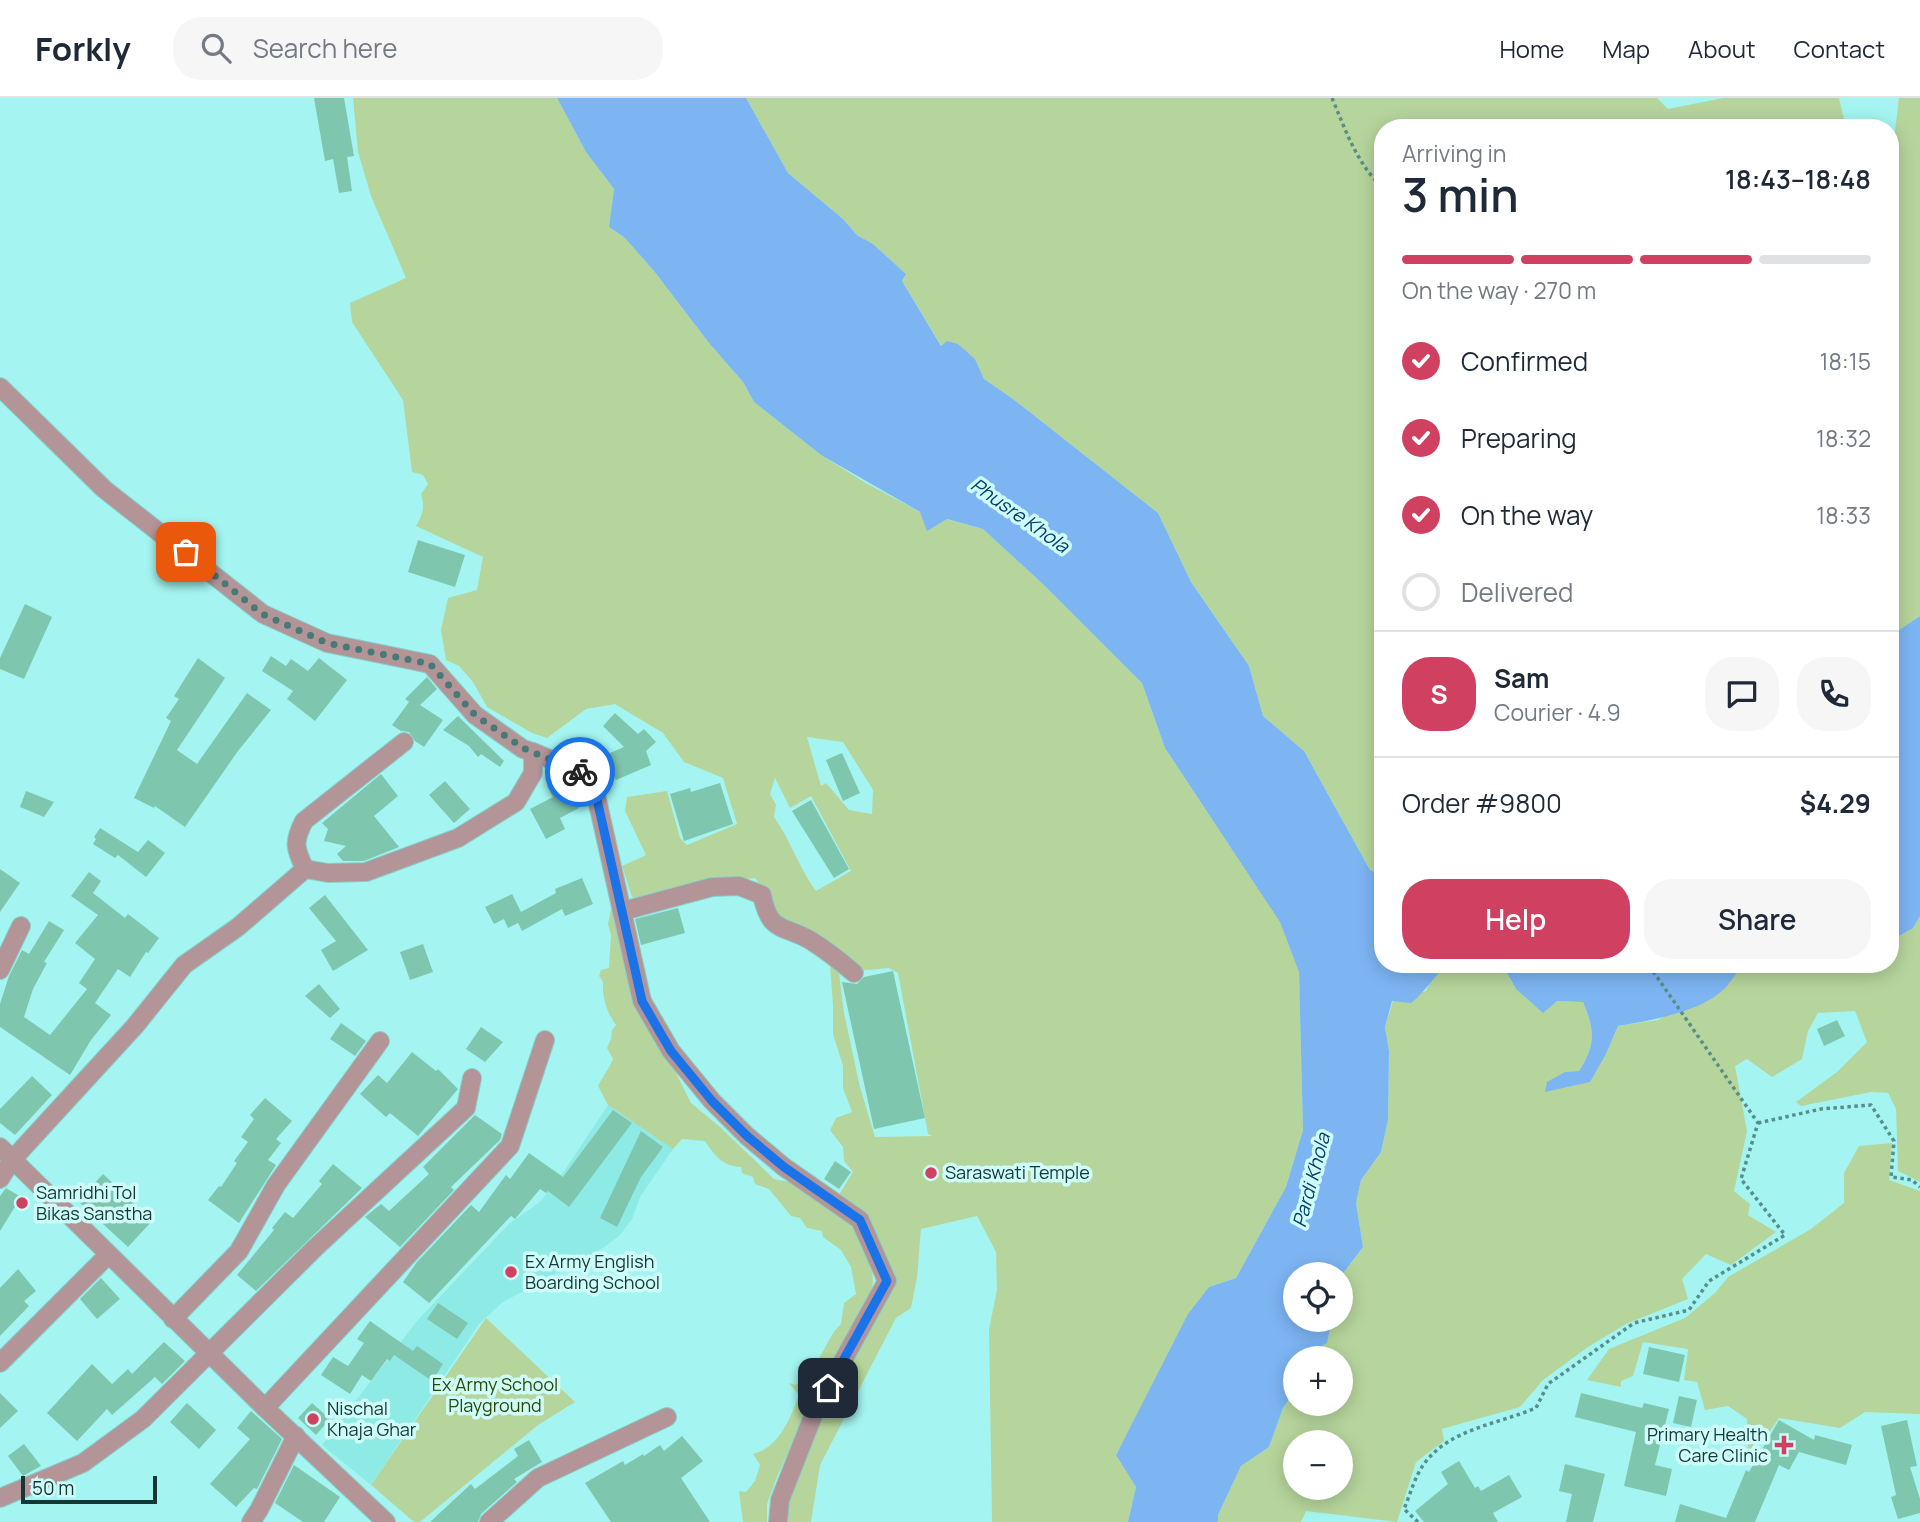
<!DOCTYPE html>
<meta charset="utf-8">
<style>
:root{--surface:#fff;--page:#f6f6f7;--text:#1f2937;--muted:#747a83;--line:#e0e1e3;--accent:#d04061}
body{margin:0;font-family:Manrope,sans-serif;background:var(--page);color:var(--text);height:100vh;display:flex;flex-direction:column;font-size:26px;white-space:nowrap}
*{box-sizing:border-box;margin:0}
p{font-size:23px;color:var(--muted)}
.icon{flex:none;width:38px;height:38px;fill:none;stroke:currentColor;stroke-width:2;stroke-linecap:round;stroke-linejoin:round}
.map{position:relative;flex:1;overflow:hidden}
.drawer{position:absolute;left:1374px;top:21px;width:525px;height:854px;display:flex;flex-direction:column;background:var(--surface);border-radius:28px;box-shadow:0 4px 18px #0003}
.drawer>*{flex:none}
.tools{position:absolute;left:1283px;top:1164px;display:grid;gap:14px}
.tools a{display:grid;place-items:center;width:70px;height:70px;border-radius:50%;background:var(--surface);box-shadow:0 4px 18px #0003;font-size:35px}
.scale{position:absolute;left:21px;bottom:18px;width:136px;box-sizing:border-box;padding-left:7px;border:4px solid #153735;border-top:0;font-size:19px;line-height:24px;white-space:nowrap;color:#153735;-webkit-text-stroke:5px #cdfcf9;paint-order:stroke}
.pin{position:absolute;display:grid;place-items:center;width:60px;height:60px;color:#fff;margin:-30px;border-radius:14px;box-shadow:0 4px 10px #0006}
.courier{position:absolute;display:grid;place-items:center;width:70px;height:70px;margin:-35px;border:5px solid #1a73e8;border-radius:50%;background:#fff;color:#222;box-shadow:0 2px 9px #0007}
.headline em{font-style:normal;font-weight:600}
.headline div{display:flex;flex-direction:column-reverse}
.headline{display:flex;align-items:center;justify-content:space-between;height:119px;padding:0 28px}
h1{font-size:46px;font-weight:600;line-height:52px}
.bar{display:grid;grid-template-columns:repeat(4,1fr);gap:10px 7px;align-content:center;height:84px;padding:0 28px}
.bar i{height:9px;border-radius:5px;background:var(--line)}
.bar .active{background:var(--accent)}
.bar p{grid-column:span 4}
.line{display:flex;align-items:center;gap:18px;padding:0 28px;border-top:2px solid var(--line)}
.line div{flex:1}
.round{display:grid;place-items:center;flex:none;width:74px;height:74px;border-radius:28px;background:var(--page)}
ol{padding:0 28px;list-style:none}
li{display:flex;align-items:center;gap:21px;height:77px}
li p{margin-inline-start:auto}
li .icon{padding:7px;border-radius:50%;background:var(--accent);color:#fff;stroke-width:4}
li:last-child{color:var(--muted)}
li i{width:38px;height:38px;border:4px solid var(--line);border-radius:50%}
.primary-button{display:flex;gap:14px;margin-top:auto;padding:14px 28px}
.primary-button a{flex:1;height:80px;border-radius:28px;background:var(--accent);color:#fff;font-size:28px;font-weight:600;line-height:80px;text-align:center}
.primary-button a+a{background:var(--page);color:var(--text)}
header{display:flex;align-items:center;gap:42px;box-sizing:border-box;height:98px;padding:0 35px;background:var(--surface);border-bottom:2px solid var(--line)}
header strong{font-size:33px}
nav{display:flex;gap:38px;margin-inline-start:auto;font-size:24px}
.search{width:490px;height:63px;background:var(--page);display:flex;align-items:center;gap:18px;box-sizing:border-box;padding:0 24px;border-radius:28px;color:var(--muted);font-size:26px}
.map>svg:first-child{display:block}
.built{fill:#8eeae5}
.green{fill:#b6d59c;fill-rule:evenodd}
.water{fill:#7db5f3}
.building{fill:#7fc6af}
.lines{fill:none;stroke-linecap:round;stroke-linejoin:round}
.minor-casing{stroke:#87cfcb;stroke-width:20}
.path{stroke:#578e8b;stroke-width:3.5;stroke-dasharray:3.5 3.5;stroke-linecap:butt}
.minor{stroke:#b39598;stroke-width:18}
.done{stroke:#477a77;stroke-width:7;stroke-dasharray:0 12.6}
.route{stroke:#1a73e8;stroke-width:9}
.poi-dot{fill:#d04061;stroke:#cdfcf9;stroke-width:2.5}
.labels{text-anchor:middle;stroke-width:7;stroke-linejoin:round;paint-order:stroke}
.poi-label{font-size:18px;fill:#153735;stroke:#cdfcf9;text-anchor:start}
.park-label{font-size:18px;fill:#2c4904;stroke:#cdfcf9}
.water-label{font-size:19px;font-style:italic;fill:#073d6d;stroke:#cdfcf9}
</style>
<header>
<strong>Forkly</strong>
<div class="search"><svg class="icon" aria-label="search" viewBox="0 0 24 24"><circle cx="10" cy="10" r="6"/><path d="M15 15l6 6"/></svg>Search here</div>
<nav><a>Home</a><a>Map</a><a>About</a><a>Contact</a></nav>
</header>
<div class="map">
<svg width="1920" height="1424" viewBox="0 0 1920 1424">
<rect width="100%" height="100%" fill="#a4f5f1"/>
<polygon class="built" points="608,1007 673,1051 640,1099 632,1121 620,1137 603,1150 503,1204 479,1226 371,1387 322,1347 417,1223 510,1125 540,1104 565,1072"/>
<g class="green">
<path d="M353,0H557L586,54L614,91L609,129L624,139L654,173L709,245L743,284L754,304L821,357L866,385L920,414L983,431L1045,488L1142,585L1165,650L1280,823L1299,873L1303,1032L1286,1089L1236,1180L1209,1189L1116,1356L1136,1389L1128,1424H992L989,1231L997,1192L996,1154L977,1118L921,1131L917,1180L911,1210L896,1220L820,1367L811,1424H782L796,1366L889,1192L895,1177C880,1144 865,1123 837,1100L853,1074L844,1063L843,1049L830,1032L836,1020L852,1014L843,990V968L833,936V908L830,866L827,859L839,875L844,915L860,989L875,1039L932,1038L928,1036L898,875L889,870L857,873L837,850L816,842L810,832L780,825L766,793L755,780L703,787L644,801L632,799L622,768L646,757L625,713L627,699L667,693L680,740L687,747L737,726L723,680L684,664L663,635L615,606L586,611L547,640L532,635L487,609L473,584L459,568L446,562L441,532L448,500L477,492L483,459L416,428C423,416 425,409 421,396L428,386L423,377L412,374L403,302L352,224L350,205L406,180L371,98L358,54ZM807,639L843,644L873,692L872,716L849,712L826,685L821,688ZM775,680L790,710L811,698L851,773L816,793C799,770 791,743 774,719L776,707L770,696Z"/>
<polygon points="746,0 1657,0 1668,11 1723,0 1839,0 1846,30 1382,30 1382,777 1370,772 1304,653 1263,618 1249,568 1191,484 1158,415 1013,301 984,281 975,261 942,249 902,183 906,176 873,146 857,137 843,121 788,75"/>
<polygon points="1899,0 1920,0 1920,518 1890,538 1890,74"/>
<path d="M614,796L672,967L691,1005L720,1029L774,1081L798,1086L847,1118L871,1158L873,1184L868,1210L807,1312L777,1379L767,1406V1424H743L739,1393L746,1394L755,1383L760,1367L753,1356C779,1350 791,1319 799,1297L789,1285L796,1287C807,1278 816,1268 822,1255C829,1244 831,1235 841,1226L844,1205L856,1196L851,1169L841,1152L823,1139L822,1133L807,1130L800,1120L791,1118L769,1091L755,1086L753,1079L742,1075L741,1069C722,1068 715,1058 705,1043L682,1041L673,1051L608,1007L598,988C603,978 609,971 613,961L607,950L611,941L612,932L616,927C607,915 602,899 603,884L599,878L601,872L609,870L611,837L608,826Z"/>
<path d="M1920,818V1084L1898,1073L1896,1011L1888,995L1871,994L1801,1008L1796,1004L1837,974L1867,944L1855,913L1818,915L1808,933L1802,961L1772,979L1747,961L1735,968L1747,1033L1734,1093L1750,1106L1748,1117L1776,1134L1731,1167L1706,1156L1682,1181L1688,1201L1626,1226L1588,1249L1543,1282L1520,1309L1442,1331L1444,1343L1416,1364L1397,1424L1306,1413L1301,1424H1218V1417L1241,1368L1269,1349L1283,1310L1295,1293V1306H1340V1260H1302L1327,1245L1332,1222H1340L1341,1178L1363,1149L1356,1105L1361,1082L1381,1054L1388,1022L1389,953L1385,929L1393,903L1426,893C1432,881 1440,866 1455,866L1507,875L1516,891L1557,903L1583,904C1595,932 1596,947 1579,973L1565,974L1546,993L1590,983L1606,956L1618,928L1658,922L1736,874L1744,866H1890V843L1913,830ZM1295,1344H1340V1390H1295Z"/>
<polygon points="1892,1045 1889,1082 1920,1093 1920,1316 1865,1314 1840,1330 1779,1320 1764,1342 1757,1340 1748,1356 1747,1321 1728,1308 1705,1312 1697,1284 1684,1282 1688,1251 1643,1244 1633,1278 1621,1283 1621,1289 1587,1282 1609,1251 1685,1220 1715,1195 1728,1179 1811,1131 1844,1105 1844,1075 1859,1048"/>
<polygon points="486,1220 575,1304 538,1327 420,1424 414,1424 371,1387"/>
</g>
<g class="water">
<path d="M557,0H746L788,75L843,121L857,137L873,146L906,176L902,183L941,248L947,243L958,246L975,261L984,281L1013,301L1158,415L1191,484L1249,568L1263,618L1304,653L1370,772L1382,777V866H1448C1433,879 1426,893 1411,905L1392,903L1385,929L1389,953L1388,1022L1381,1054L1361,1082L1356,1105L1363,1149L1341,1178L1340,1176H1295V1222H1332L1327,1245L1302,1260H1295V1293L1283,1310L1269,1349L1241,1368L1218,1417V1424H1128L1136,1389L1116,1357L1188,1216L1209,1189L1236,1180L1286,1089L1303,1032L1299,874L1280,824L1165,650L1142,585L1045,488L983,431L947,421L927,433L920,414L821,357L754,304L743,284L709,245L654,173L624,139L609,129L614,91L586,54Z"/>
<polygon points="1920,518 1920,818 1913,830 1890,843 1890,538"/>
<path d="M1455,866H1744C1736,874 1731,885 1723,892C1700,914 1648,923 1618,928L1606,956L1590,984L1545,994L1547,984L1565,974L1579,973C1596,947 1595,932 1583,904L1557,903L1543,915L1516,891L1507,875Z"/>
</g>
<g class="building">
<polygon points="314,0 344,0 354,58 347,59 352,93 339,95 333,61 325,63"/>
<polygon points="418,442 465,457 455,489 408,474"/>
<polygon points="25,506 52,519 24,581 0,571 0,560"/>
<polygon points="271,558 286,568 291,561 308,573 319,560 347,582 315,623 287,601 293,593 262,573"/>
<polygon points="198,560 225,580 177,652 197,666 247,595 271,612 238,653 185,729 155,708 154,710 134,700 171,623 166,620 179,601 174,598"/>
<polygon points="427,579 437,591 420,607 443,622 424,649 415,643 409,634 401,633 392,627 409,604 405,601"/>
<polygon points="615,615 638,636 644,631 656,644 646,653 651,667 616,682 605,657 624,649 603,628"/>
<polygon points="458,618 504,663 500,669 481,656 478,659 469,648 443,632"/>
<polygon points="842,655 860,695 843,703 826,662"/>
<polygon points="381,676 398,698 374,718 399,749 364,763 343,763 337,756 346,748 324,743 328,731 322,725"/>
<polygon points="563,680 579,710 560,720 565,731 546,741 530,711 553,699 547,688"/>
<polygon points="445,683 470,711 454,725 429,697"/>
<polygon points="720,685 733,726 684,743 670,696 690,690 691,694"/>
<polygon points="26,693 54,704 44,719 20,709"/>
<polygon points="811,702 849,771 834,780 792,713"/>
<polygon points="100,730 138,754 148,742 165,755 146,779 118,757 115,760 93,746 96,741 94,739"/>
<polygon points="0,771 20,785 0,814"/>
<polygon points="89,774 101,783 93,795 125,820 128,816 159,840 148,855 146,854 130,879 118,871 95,905 111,917 91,942 70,977 0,929 0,906 9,878 22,852 29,856 49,823 64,832 44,864 47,865 33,891 24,919 50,937 87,891 79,885 95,861 75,845 98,817 71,798"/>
<polygon points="582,780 593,806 565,818 562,811 522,833 518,825 508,830 504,821 494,826 485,809 512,796 521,814 556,795 555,791"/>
<polygon points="325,797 368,852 333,873 321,852 336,843 309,810"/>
<polygon points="678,810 685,835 641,847 635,821"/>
<polygon points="423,846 433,874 410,882 400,854"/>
<polygon points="893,873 925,1020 874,1031 842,884 857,886 864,879"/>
<polygon points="319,886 340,911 330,920 305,898"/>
<polygon points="1837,922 1845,938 1824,948 1817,931"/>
<polygon points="341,925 366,943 355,958 330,941"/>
<polygon points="481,929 503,944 485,964 466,951"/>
<polygon points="412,954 436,973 438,971 458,991 418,1038 390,1015 386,1019 360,996 378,977 387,985"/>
<polygon points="32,978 52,997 15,1037 0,1025 0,1011"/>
<polygon points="265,1000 292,1023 276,1041 281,1045 268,1062 276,1067 239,1125 208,1102 219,1088 221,1089 237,1065 234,1063 248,1044 241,1039 254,1021 250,1017"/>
<polygon points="613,1012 632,1025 569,1109 548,1093 546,1095 540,1091 515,1121 511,1118 429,1205 403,1184 417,1164 471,1107 479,1114 506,1077 510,1081 529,1055 563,1079"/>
<polygon points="475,1017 502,1036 500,1042 451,1089 454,1092 400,1149 365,1119 381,1106 389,1113 429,1076 423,1069"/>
<polygon points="641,1033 663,1049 641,1079 617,1129 600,1120"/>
<polygon points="835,1063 851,1074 839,1091 824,1081"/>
<polygon points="333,1066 362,1090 256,1193 237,1177 274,1132 272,1130 285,1114 293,1120 322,1086 319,1083"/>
<polygon points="103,1076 153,1122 128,1149 78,1103"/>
<polygon points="6,1090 21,1099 0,1133 0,1098"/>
<polygon points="18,1171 36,1193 24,1203 29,1208 0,1238 0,1190"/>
<polygon points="101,1180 120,1201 97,1221 80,1201"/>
<polygon points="438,1205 468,1225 457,1241 427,1221"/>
<polygon points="370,1223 413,1253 417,1248 443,1266 432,1283 394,1257 390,1263 387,1261 371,1283 362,1277 350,1296 321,1277 333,1259 348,1268 364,1245 357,1241"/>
<polygon points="164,1244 185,1263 162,1286 155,1279 112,1317 107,1311 77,1343 47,1315 92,1266 112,1286 128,1271 132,1276"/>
<polygon points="1649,1249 1685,1257 1679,1284 1643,1276"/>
<polygon points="0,1295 18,1313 0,1330"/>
<polygon points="1581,1295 1642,1310 1644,1305 1669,1311 1655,1367 1672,1371 1666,1398 1624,1388 1636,1334 1575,1319"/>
<polygon points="1679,1298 1697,1302 1691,1329 1673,1325"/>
<polygon points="187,1305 216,1332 199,1351 170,1324"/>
<polygon points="312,1305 330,1321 316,1337 298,1320"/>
<polygon points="251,1313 282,1341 257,1391 254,1390 236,1409 210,1386 250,1341 237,1330"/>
<polygon points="1779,1322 1814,1342 1815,1337 1852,1347 1846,1367 1799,1354 1789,1372 1779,1367 1755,1424 1675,1424 1680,1406 1726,1420 1746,1372 1749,1374"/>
<polygon points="1907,1322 1917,1368 1910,1369 1920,1401 1920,1415 1898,1421 1891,1399 1896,1397 1881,1328"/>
<polygon points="682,1338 703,1363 681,1380 710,1424 611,1424 585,1385 623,1363 625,1367 643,1356 644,1358 660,1347 664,1353"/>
<polygon points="529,1342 542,1364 514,1381 517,1384 481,1416 478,1424 430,1424 471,1386 475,1391 518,1358 514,1351"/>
<polygon points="24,1346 41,1368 23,1378 8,1358"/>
<polygon points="1459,1363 1475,1390 1478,1388 1481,1393 1509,1377 1522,1399 1493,1415 1498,1424 1424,1424 1415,1413 1448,1386 1441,1374"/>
<polygon points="1565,1366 1605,1376 1593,1424 1566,1424 1572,1396 1559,1393"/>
<polygon points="294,1367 340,1399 324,1424 303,1424 275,1405"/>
</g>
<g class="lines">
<g class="minor-casing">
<g id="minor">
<polyline points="0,289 104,391 263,516 327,545 430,566 475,617 523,651 533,654 533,675 516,704 458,740 366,774 328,775 305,771 238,829 184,867 135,928 12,1062 0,1081"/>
<polyline points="533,654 592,679 642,903 671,953 712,1003 747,1038 784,1069 860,1122 887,1183 815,1313 780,1402 778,1424"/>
<path d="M305,771C295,751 293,744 304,723L404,644"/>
<path d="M623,813L712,789L739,788L762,797C770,835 781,826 810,842C826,852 840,863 854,875"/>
<polyline points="0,872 21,828"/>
<polyline points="0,1049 265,1310 386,1424"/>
<polyline points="173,1221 239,1153 276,1087 380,943"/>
<polyline points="0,1265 108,1157"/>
<polyline points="265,1310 510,1048 545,942"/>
<polyline points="0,1400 83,1365 143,1321 316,1149 466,1010 472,980"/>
<polyline points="251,1424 259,1412 296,1338"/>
<polyline points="489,1424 538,1380 667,1319"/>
</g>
</g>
<g class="path">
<path d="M1332,0C1346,33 1356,64 1382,89"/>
<polyline points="1758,1025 1821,1011 1871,1007 1894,1043 1891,1079 1912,1082 1920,1089"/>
<path d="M1418,1424L1404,1411C1410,1397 1415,1378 1424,1366C1449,1331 1498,1326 1536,1310L1548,1286L1634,1225L1689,1212L1709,1183L1785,1137L1741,1081L1758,1025L1648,866"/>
</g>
<use href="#minor" class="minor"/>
</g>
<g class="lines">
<polyline class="done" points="186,454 262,516 305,535 327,545 430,566 475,617 523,650 580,674"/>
<polyline class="route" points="580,674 592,679 642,903 661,936 671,953 712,1003 747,1038 784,1069 860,1122 887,1183 828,1290"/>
</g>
<g class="poi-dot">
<circle cx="931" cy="1075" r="7"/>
<circle cx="22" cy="1105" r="7"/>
<circle cx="511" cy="1174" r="7"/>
<circle cx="313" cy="1321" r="7"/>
<path d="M1780.5 1336.5h7v7h7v7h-7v7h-7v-7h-7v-7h7z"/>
</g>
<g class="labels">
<g class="poi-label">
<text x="945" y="1081">Saraswati Temple</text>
<text x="36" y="1101">Samridhi Tol<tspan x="36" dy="21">Bikas Sanstha</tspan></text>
<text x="525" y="1170">Ex Army English<tspan x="525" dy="21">Boarding School</tspan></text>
<text x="327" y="1317">Nischal<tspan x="327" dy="21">Khaja Ghar</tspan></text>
<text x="1768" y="1343" text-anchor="end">Primary Health<tspan x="1768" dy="21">Care Clinic</tspan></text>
</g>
<g class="park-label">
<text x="495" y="1293">Ex Army School<tspan x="495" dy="21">Playground</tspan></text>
</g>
<g class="water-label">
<text transform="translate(1020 417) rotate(35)" y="7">Phusre Khola</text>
<text transform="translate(1311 1082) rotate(-75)" y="7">Pardi Khola</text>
</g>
</g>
</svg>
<div class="tools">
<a><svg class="icon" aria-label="locate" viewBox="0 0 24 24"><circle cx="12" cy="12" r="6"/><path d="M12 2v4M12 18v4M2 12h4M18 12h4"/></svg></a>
<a>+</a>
<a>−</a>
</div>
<div class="scale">50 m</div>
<div class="pin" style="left:186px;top:454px;background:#ea580c"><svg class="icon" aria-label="bag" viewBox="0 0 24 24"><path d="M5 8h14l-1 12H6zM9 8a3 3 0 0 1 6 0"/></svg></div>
<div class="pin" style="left:828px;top:1290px;background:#1f2937"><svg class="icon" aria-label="home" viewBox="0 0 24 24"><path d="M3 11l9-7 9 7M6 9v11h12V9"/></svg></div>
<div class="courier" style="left:580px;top:674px"><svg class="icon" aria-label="bike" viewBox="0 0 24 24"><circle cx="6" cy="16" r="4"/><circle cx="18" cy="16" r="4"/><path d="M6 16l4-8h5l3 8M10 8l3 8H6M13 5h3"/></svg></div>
<section class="drawer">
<div class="headline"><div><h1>3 min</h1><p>Arriving in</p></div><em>18:43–18:48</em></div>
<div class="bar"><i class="active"></i><i class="active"></i><i class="active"></i><i></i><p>On the way · 270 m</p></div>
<ol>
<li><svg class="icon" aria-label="check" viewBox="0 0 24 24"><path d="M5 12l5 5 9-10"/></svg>Confirmed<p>18:15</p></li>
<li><svg class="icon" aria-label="check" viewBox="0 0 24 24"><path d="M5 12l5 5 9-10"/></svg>Preparing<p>18:32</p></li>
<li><svg class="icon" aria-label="check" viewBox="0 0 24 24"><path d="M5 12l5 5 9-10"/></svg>On the way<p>18:33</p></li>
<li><i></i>Delivered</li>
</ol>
<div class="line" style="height:126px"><b class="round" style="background:var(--accent);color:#fff">S</b><div><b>Sam</b><p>Courier · 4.9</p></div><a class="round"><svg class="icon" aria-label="chat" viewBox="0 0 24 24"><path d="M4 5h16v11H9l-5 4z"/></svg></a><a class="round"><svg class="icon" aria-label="phone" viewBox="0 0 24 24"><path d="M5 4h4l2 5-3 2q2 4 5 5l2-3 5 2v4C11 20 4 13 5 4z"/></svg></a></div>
<div class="line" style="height:91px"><div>Order #9800</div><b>$4.29</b></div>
<div class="primary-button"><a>Help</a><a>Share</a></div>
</section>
</div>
